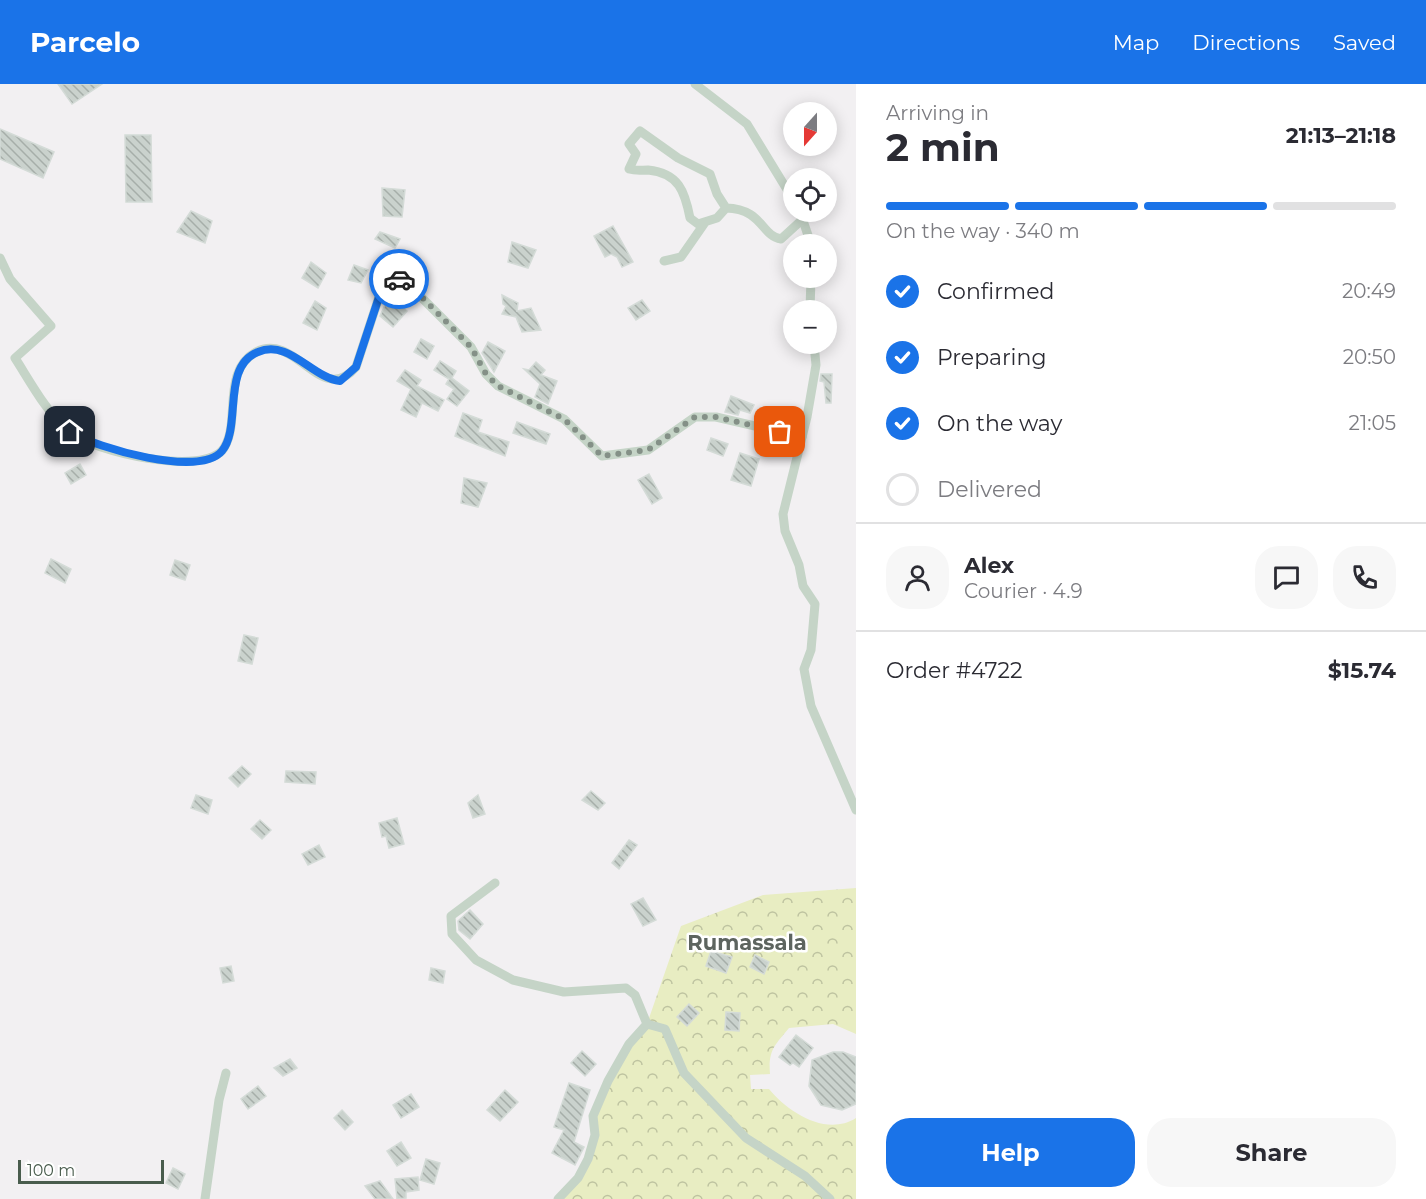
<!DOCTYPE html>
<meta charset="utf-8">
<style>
:root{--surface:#fff;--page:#f7f7f7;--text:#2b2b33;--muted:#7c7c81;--line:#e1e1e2;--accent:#1a73e8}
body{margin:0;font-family:Montserrat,sans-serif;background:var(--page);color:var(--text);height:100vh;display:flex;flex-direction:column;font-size:22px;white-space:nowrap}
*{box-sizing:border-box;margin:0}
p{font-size:20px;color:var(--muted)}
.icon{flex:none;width:33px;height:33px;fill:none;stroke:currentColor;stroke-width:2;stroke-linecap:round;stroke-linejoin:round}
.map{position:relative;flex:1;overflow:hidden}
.panel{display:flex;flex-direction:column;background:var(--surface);width:570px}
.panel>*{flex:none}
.needle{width:39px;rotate:201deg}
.controls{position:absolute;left:783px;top:18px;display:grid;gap:12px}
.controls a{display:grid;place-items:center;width:54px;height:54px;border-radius:50%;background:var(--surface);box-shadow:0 3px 15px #0003;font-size:30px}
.scale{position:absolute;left:18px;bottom:15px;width:146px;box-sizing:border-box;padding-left:6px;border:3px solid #495c4d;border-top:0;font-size:16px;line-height:21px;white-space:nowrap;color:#495c4d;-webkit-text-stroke:4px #fff;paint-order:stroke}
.pin{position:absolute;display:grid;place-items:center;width:51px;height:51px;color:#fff;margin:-26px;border-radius:12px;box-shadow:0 3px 9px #0006}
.courier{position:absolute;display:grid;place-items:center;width:60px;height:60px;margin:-30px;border:4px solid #1a73e8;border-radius:50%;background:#fff;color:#222;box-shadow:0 2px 8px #0007}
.overview em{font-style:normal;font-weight:700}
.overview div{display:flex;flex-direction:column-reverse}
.overview{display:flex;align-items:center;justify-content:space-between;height:102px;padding:0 30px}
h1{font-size:39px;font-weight:700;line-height:45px}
.bar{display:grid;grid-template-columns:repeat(4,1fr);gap:9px 6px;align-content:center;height:72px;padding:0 30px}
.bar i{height:8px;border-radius:4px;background:var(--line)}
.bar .current{background:var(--accent)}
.bar p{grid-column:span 4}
.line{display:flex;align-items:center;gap:15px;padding:0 30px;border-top:2px solid var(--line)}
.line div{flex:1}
.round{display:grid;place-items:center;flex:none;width:63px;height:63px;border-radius:24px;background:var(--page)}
ol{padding:0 30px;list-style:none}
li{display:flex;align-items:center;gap:18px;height:66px}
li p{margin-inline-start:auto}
li .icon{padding:6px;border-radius:50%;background:var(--accent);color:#fff;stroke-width:4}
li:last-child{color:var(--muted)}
li i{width:33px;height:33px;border:3px solid var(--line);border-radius:50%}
.primary-button{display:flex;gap:12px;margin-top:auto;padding:12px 30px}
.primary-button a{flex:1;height:69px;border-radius:24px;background:var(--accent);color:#fff;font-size:24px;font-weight:700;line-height:69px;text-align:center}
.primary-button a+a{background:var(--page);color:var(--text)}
header{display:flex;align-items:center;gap:36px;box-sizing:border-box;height:84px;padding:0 30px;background:var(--accent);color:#fff}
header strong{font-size:28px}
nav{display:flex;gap:33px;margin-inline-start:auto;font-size:21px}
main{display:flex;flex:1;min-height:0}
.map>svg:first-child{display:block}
.forest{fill:url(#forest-crowns)}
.building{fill:url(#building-back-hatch);stroke:#d4dbd7;stroke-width:1.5}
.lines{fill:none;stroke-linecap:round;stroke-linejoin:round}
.street{stroke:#c5d4c7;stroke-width:9}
.done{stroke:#849087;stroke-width:6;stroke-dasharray:0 10.8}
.route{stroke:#1a73e8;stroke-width:8}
.labels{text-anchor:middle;stroke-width:5;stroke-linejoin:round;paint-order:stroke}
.quarter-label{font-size:21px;font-weight:bold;fill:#5d645f;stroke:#fff}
</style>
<header>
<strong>Parcelo</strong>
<nav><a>Map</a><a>Directions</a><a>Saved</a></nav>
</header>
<main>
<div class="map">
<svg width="856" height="1115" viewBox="0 0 856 1115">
<defs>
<pattern id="forest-crowns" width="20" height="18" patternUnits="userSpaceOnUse" patternTransform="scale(1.5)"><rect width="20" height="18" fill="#e8edc2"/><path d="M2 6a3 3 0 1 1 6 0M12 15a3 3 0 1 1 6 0" fill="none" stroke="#bec3a0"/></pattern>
<pattern id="building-back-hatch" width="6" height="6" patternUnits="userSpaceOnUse" patternTransform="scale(1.5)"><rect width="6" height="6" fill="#cad2cd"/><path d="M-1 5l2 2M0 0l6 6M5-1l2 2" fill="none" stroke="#a6aea9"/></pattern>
</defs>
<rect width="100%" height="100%" fill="#f2f0f2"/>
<path class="forest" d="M856,804V950L833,940L789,944C775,961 768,966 770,990L750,991L751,1005H769C788,1028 826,1053 856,1034V1115H558L588,1075L594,1032L608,997L647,940L681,842L763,811Z"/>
<g class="building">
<polygon points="58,0 102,0 72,20"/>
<polygon points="0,45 54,68 43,94 0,75"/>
<polygon points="125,51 151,51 152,118 126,118"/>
<polygon points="382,104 405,106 402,133 383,132"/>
<polygon points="191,127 212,137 205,159 177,148"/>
<polygon points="613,142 633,178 622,183 617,173 611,170 605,173 594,152"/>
<polygon points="380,148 400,155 395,164 375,155"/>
<polygon points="512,158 536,166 528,184 508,178"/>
<polygon points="400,171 418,186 411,193 386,182"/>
<polygon points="311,178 326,189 318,204 302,194"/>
<polygon points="354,181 368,186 361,199 348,196"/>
<polygon points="502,211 518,219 517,227 531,224 541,246 522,248 516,233 502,230 506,222 503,220"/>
<polygon points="389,212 407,227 393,243 380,232"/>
<polygon points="642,216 650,227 636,236 628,224"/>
<polygon points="315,217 326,224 317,246 303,239"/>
<polygon points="421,255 434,262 427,275 414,268"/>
<polygon points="488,258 505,267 494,288 482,269"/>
<polygon points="440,277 456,287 452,294 469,307 457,322 447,315 454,305 446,300 449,295 434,286"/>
<polygon points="536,278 545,286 541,291 557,297 548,320 535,313 540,300 524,285 529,286"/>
<polygon points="405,286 421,296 417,302 444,316 438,327 422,319 416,333 401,326 411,305 397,297"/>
<polygon points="821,290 832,290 831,319 826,319 824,298 820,297"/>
<polygon points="731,312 754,321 750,329 740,326 738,331 725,328"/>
<polygon points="463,329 482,336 478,348 509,358 505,372 455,352"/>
<polygon points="517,338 550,350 546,360 513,349"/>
<polygon points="711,354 728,360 723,372 707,366"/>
<polygon points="740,369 759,375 751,402 731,396"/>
<polygon points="80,380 86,391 71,400 65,389"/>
<polygon points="649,390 662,414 652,420 638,396"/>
<polygon points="464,394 487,399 478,423 461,419"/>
<polygon points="51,475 71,485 65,499 45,489"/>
<polygon points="175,476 190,481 185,496 170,491"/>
<polygon points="244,551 258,554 252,580 238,577"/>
<polygon points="242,682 251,690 238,703 229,694"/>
<polygon points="286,687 316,688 315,700 285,698"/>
<polygon points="591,707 605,719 598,726 582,716"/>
<polygon points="196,711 212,716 208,730 191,724"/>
<polygon points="478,711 485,730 473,734 468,719"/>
<polygon points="397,734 404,760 389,764 386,752 382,753 379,739"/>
<polygon points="260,736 271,746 262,755 251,745"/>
<polygon points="629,756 637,761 619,785 612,779"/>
<polygon points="319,761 325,773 308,781 302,770"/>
<polygon points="643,814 656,836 643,842 631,820"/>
<polygon points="470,826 483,840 470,855 459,846 458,837"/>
<polygon points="711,867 732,873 726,889 706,882"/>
<polygon points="755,871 769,878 764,890 750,883"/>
<polygon points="231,882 234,897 223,899 220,884"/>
<polygon points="431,884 445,887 443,899 429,896"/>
<polygon points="689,920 699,929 687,942 677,933"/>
<polygon points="726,928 740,929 739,947 725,946"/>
<polygon points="796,951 813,964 799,983 793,979 790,981 779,973"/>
<polygon points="582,967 596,980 585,992 571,979"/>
<polygon points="833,968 843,968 856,973 856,1020 842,1026 821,1021 809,1002 812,976"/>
<polygon points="290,975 297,984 283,992 274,984"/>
<polygon points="569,999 590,1006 574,1058 584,1063 575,1081 552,1069 564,1046 554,1043"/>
<polygon points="258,1002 266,1012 248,1025 241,1015"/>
<polygon points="505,1006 518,1018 500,1037 487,1026"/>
<polygon points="411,1010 419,1023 401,1034 393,1021"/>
<polygon points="342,1026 353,1038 345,1046 334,1034"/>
<polygon points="401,1058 411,1074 397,1082 387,1067"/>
<polygon points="426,1075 440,1079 434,1100 420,1096"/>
<polygon points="173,1084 185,1090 178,1105 166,1099"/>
<polygon points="418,1093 419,1106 406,1108 406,1114 397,1115 395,1095"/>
<polygon points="380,1097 393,1115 375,1115 365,1102"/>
</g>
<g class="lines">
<g class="street">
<polyline points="695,0 747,40 794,117"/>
<path d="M726,124L717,110L710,90L678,74L640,47L629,60L636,70L629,85C636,87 641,86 648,86C679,89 685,108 690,134L698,140L717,134L726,124C763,125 761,152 781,155L804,134"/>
<polyline points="800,128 811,160"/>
<path d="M0,174L10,195L51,242L15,274C31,299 47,329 69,348C92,367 205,394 224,364C241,337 221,287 256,268C296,247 321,324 356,283L379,213L394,194L403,195L471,263L486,290L498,302L564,335L602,372L648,366L695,333H716L802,353"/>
<polyline points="664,177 681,173 704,140"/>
<polyline points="810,226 811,194"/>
<polyline points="814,260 816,281 807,333 783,430 785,447 799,481 803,502 815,520 811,566 804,585 811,622 856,726"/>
<polyline points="495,799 451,832 452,850 476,876 513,896 564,908 626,904 635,911 647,940 629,960 608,997 593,1032 595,1051 588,1075 578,1094 558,1115"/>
<polyline points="647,940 665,945 684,989 746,1054 805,1092 830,1115"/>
<polyline points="205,1115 219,1016 226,989"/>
</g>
</g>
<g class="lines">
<polyline class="done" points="399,195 404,195 471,263 486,290 498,302 564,335 602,372 648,366 695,333 716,333 780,348"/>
<path class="route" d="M70,348C97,364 199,394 222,367C242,343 221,282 258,268C289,255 311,293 340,297L356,283L379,213L394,194L399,195"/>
</g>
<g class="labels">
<g class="quarter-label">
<text x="747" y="866">Rumassala</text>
</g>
</g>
</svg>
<div class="controls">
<a><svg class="needle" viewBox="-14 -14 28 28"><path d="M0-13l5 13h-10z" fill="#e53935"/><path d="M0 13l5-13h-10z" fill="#7c7c81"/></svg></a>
<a><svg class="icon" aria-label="locate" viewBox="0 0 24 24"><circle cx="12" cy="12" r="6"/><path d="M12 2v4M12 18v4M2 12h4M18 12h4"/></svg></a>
<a>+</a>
<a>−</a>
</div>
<div class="scale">100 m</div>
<div class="pin" style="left:780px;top:348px;background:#ea580c"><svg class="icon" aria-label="bag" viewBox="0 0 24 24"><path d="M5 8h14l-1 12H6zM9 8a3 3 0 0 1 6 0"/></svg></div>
<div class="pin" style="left:70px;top:348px;background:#1f2937"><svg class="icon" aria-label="home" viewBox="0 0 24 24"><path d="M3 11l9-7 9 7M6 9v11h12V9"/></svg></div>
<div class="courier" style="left:399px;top:195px"><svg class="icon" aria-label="car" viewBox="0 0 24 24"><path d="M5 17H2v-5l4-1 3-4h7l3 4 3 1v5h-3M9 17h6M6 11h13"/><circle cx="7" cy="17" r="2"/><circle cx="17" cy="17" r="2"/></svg></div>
</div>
<section class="panel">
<div class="overview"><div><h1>2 min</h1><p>Arriving in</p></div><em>21:13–21:18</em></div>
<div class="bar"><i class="current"></i><i class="current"></i><i class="current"></i><i></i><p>On the way · 340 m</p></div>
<ol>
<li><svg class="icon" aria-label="check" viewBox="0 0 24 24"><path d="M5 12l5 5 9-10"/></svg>Confirmed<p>20:49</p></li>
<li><svg class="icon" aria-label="check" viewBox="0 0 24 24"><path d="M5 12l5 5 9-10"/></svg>Preparing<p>20:50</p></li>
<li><svg class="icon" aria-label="check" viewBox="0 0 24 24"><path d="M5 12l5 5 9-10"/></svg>On the way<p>21:05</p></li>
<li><i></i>Delivered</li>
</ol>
<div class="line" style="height:108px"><a class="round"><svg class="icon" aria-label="person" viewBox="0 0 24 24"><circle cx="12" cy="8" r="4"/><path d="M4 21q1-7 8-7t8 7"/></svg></a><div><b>Alex</b><p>Courier · 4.9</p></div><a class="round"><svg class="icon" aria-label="chat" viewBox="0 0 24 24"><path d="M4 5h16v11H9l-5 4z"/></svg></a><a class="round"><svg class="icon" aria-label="phone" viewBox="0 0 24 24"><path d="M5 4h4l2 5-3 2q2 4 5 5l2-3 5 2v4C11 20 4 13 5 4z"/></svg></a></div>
<div class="line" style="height:78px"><div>Order #4722</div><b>$15.74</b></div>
<div class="primary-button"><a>Help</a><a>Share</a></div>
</section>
</main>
